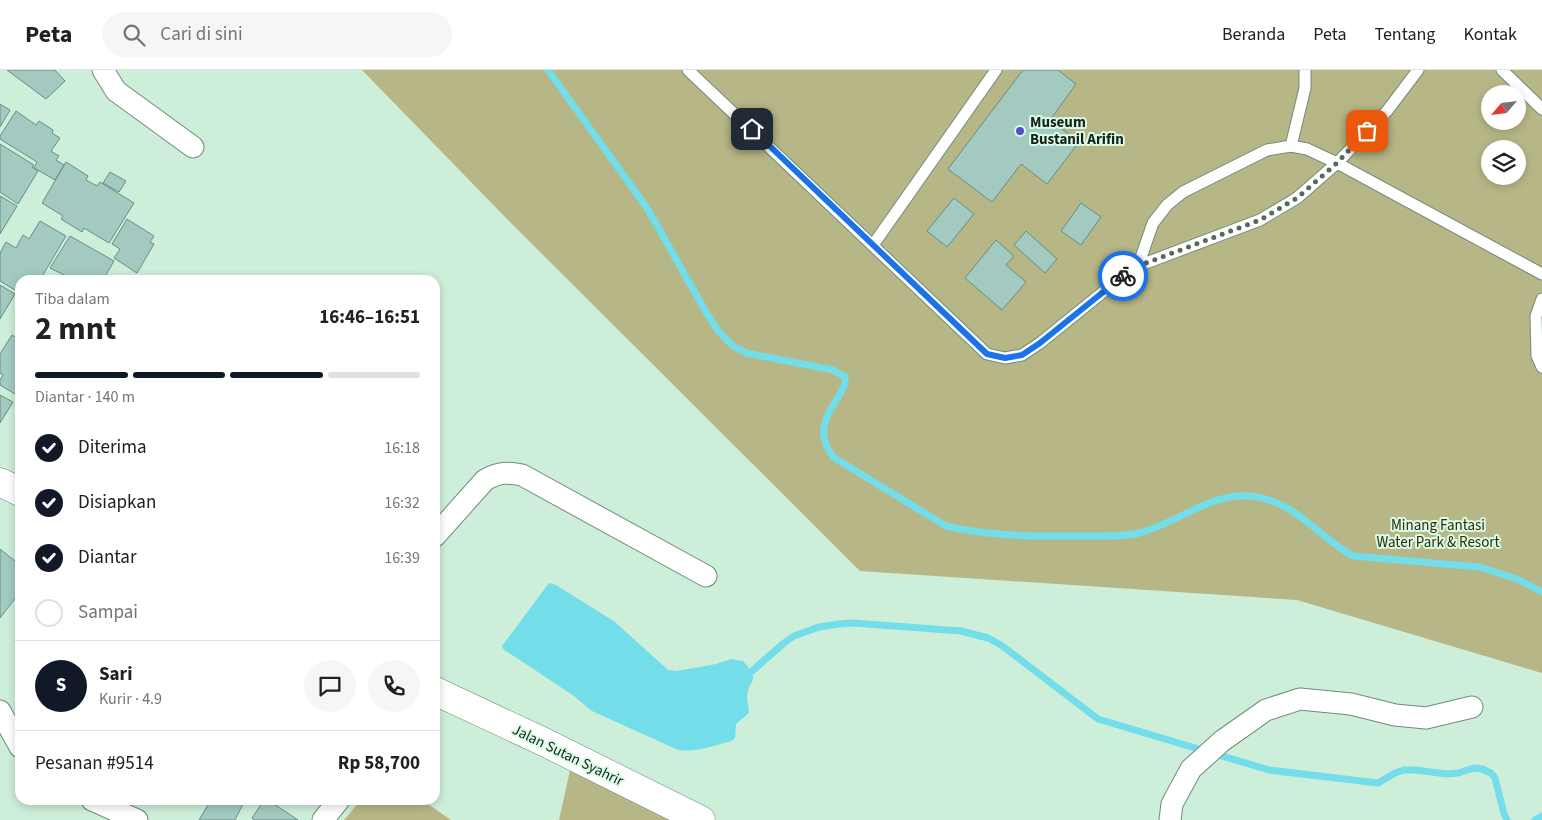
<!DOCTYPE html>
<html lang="id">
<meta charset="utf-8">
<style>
:root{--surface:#fff;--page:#f6f6f6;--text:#202124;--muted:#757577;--line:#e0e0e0;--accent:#111827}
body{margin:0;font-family:"Source Sans 3",sans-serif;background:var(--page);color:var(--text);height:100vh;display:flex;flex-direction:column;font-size:19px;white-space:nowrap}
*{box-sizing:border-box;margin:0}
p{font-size:16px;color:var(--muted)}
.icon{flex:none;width:28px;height:28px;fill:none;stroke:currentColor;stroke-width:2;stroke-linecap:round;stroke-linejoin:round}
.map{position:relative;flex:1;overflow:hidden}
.panel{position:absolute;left:15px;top:205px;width:425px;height:530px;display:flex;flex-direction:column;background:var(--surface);border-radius:15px;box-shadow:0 2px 8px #0003}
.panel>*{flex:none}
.needle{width:32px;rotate:242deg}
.fabs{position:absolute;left:1481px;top:15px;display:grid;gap:10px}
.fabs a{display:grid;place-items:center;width:45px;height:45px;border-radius:50%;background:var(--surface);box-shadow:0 2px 8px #0003;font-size:25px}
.pin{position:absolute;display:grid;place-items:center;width:42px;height:42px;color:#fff;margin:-21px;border-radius:10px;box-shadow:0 2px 8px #0006}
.courier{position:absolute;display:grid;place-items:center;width:50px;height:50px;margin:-25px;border:4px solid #1a73e8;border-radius:50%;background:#fff;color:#222;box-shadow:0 1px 6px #0007}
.head em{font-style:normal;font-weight:700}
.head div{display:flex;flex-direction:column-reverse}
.head{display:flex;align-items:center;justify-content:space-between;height:85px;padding:0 20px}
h1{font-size:32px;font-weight:700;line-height:38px}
.bar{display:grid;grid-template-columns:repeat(4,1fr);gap:8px 5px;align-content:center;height:60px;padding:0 20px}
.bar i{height:6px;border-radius:4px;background:var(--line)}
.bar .current{background:var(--accent)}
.bar p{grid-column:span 4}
.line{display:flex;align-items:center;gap:12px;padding:0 20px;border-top:1px solid var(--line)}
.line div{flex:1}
.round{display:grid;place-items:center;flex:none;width:52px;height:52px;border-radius:26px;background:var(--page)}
ol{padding:0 20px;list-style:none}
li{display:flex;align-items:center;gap:15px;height:55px}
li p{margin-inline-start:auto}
li .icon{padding:5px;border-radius:50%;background:var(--accent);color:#fff;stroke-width:4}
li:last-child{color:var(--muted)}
li i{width:28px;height:28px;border:2px solid var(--line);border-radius:50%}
header{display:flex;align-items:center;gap:30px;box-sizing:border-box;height:70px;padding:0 25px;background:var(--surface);border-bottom:1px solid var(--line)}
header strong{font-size:24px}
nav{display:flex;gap:28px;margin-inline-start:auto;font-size:18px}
.search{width:350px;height:45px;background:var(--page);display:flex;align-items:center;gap:12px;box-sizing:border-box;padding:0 18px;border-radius:28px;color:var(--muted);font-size:19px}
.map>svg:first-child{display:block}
.green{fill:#b6b686;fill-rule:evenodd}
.water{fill:#73dde9}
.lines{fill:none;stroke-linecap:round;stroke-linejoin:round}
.stream{stroke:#73dde9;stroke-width:7}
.building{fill:#a2cac1;stroke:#678e86}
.lane-casing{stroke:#708d7a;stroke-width:13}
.street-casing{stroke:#708d7a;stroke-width:23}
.highway-casing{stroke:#708d7a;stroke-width:29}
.lane{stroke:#fff;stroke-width:11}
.street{stroke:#fff;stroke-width:21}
.highway{stroke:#fff;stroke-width:28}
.done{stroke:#57695d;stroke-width:5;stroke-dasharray:0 9}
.route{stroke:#1a73e8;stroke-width:6}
.poi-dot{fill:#5151c8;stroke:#dafbe6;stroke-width:2}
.labels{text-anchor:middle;stroke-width:4;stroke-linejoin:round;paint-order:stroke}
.poi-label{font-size:15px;font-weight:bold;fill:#17221b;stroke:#dafbe6;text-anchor:start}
.park-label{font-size:15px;fill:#2e2d0a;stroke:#dafbe6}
.street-label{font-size:15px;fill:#17221b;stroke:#dafbe6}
</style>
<header>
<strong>Peta</strong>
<div class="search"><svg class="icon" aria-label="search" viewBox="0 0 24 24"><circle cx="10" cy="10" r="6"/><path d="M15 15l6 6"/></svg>Cari di sini</div>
<nav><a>Beranda</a><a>Peta</a><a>Tentang</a><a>Kontak</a></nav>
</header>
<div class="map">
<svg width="1542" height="750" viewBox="0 0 1542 750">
<rect width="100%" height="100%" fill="#cdeed8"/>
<g class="green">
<path d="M362,0H1542V603L1297,530L860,501L510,152ZM1490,24H1518V51H1490ZM1490,79H1518V106H1490Z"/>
<polygon points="571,696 677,750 559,750"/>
<polygon points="361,730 422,730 451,750 344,750"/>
</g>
<path class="water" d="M549,513L556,515L615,552L668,600L677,601L716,594L731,589L743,591C763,613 748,608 747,627C747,632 749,638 749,643L736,654L735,668L732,671C715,675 693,684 676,679L592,641L574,626L503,579L502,576Z"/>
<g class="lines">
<g class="stream">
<path d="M548,0L647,138L706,242L719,262L733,276L746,283L833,300L845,307C846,312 844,317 841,322C827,347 814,360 833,387L946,456C992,467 1039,466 1086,466C1103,466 1122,467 1139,463C1179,453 1214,419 1257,427C1296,433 1320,468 1353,486L1480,497L1517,509L1542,522"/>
<polyline points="752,601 784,573 794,566 819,557 839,554 853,553 961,561 988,568 1001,575 1098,649 1269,700 1378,713 1395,703 1404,700 1415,700 1447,704 1458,703 1474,698 1482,699 1491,703 1495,708 1504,744 1507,750"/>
<polyline points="1535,750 1542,746"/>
</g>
</g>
<g class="building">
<polygon points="7,0 55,0 65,11 46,29"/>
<polygon points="1023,0 1058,0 1076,14 1050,50 1079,72 1047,114 1021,94 992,132 948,99"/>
<polygon points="0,34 10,40 0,57"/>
<polygon points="16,41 36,55 39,51 53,60 52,63 60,68 51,81 59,86 56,90 64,95 55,110 34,98 37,92 0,69 0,66"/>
<polygon points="0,74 34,95 32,97 38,101 18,134 0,122"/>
<polygon points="66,92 88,106 86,110 97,116 100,112 134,133 109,173 84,158 82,162 61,149 63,146 42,133"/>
<polygon points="110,102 126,111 119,122 103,113"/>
<polygon points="0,126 17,136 0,164"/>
<polygon points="954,128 974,144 947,177 927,161"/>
<polygon points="1081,133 1101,147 1081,175 1061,161"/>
<polygon points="127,149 154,166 150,172 154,174 137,203 114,188 120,179 112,174"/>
<polygon points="40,151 66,166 40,210 20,210 20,223 0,211 0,183 6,172 16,178 23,165 29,169"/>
<polygon points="1026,161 1057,189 1045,203 1014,175"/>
<polygon points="70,166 114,191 103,210 61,210 64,205 50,198"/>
<polygon points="996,170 1014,186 1006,195 1026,212 1002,240 965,208"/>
<polygon points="0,215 15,224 0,249"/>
<polygon points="12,265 20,270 20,327 0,315 0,310 3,305 0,303 0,284"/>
<polygon points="0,325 13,332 0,353"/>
<polygon points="0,479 20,495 20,522 0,548"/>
<polygon points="211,730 245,730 235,750 199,750"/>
<polygon points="264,730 268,730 298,750 254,750 252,748"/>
</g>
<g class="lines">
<g class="lane-casing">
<g id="lane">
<polyline points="688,0 987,284 1005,288 1022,285 1040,273 1118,210 1138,196 1260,150 1297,128 1337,93 1387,41 1418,0"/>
<polyline points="1502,0 1542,39"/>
<polyline points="1291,76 1305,18 1305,0"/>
<polyline points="873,175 996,0"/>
<polyline points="1138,196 1153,153 1167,135 1183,122 1267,80 1291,76 1307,79 1337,93 1542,204"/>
<polyline points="1542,229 1536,246 1537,286 1542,297"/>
</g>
</g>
<g class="street-casing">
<g id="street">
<polyline points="103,0 116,21 193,77"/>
<path d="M435,466L485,410C499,402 507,402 522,405L706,506"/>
<polyline points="0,641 20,677"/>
<polyline points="92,730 137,750"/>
<polyline points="323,750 339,730"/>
<polyline points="1170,750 1172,734 1191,699 1222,671 1266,640 1300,629 1351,634 1395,645 1426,648 1472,637"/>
</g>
</g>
<g class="highway-casing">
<g id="highway">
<polyline points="0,412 20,422"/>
<polyline points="435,621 544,672 701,750"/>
</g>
</g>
<use href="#lane" class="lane"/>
<use href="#street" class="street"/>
<use href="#highway" class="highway"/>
</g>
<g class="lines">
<polyline class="done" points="1123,206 1138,196 1260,150 1297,128 1337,93 1367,61"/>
<polyline class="route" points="752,59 987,284 1005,288 1022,285 1040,273 1123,206"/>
</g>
<circle class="poi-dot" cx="1020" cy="61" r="5"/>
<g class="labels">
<g class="poi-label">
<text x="1030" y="57">Museum<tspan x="1030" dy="17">Bustanil Arifin</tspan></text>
</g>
<g class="park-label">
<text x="1438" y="460">Minang Fantasi<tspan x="1438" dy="17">Water Park &amp; Resort</tspan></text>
</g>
<g class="street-label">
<text transform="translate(568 685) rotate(26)" y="5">Jalan Sutan Syahrir</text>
</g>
</g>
</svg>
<div class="fabs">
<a><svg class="needle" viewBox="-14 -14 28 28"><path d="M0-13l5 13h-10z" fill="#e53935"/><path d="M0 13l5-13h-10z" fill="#757577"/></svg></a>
<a><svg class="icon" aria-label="layers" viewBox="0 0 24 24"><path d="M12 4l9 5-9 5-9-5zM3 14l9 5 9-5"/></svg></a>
</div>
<div class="pin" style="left:1367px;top:61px;background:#ea580c"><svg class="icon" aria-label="bag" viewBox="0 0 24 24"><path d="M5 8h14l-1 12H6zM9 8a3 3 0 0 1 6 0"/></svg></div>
<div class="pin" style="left:752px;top:59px;background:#1f2937"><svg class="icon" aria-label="home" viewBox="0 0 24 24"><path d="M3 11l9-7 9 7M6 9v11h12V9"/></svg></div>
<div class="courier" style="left:1123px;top:206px"><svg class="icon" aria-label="bike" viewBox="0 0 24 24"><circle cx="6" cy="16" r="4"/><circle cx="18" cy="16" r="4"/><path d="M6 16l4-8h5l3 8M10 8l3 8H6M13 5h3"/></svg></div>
<section class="panel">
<div class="head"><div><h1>2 mnt</h1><p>Tiba dalam</p></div><em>16:46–16:51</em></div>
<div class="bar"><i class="current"></i><i class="current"></i><i class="current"></i><i></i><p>Diantar · 140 m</p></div>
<ol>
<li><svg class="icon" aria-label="check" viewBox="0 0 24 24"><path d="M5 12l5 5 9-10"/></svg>Diterima<p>16:18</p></li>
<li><svg class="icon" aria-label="check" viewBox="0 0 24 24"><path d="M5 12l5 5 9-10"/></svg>Disiapkan<p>16:32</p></li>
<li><svg class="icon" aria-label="check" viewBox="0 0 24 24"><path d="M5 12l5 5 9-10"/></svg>Diantar<p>16:39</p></li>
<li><i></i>Sampai</li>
</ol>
<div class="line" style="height:90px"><b class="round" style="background:var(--accent);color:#fff">S</b><div><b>Sari</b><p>Kurir · 4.9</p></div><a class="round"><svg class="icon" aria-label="chat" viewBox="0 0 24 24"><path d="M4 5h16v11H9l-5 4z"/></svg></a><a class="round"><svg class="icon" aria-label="phone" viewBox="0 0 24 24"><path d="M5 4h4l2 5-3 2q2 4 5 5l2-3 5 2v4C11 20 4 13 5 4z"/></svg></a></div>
<div class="line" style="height:65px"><div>Pesanan #9514</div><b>Rp 58,700</b></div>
</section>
</div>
